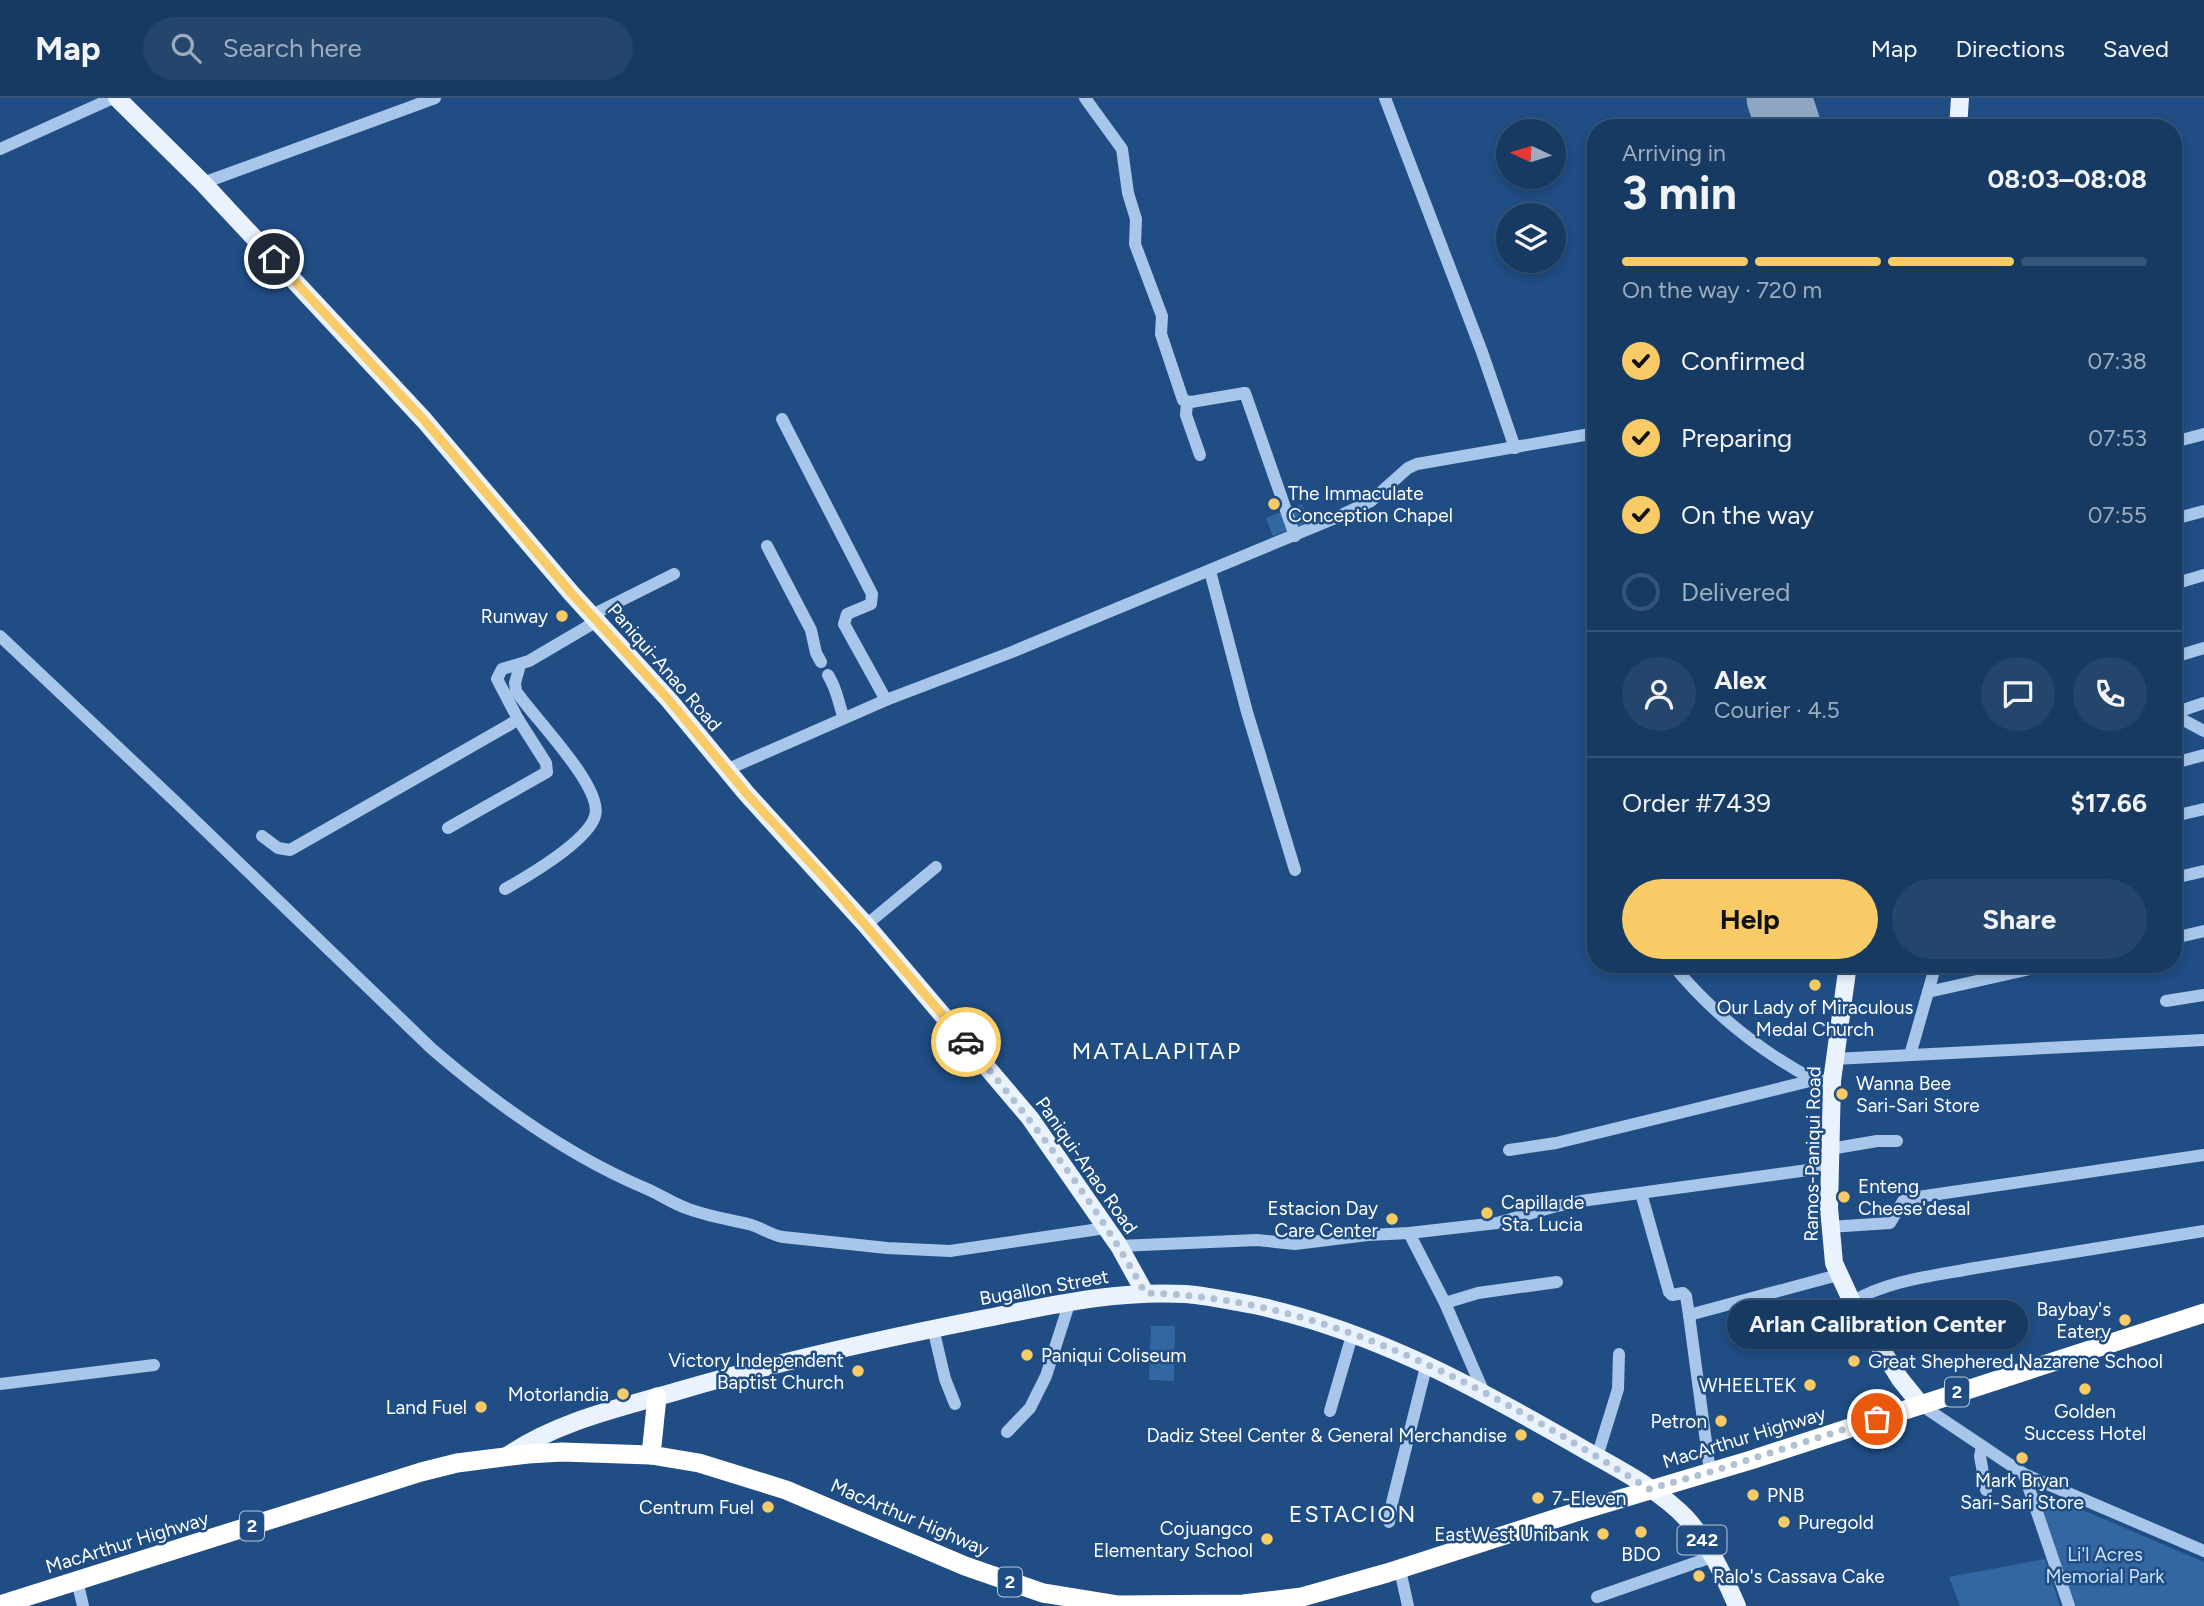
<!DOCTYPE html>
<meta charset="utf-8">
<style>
:root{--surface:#173a63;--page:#24456c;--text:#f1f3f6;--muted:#9eadbe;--line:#365478;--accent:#f8cb67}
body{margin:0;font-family:Figtree,sans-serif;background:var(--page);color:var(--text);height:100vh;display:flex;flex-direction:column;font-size:26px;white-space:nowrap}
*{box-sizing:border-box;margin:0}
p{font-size:23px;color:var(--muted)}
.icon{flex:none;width:38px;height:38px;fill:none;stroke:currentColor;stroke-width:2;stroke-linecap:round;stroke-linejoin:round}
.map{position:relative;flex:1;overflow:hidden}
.panel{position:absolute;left:1587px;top:21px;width:595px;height:854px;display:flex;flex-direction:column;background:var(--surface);border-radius:28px;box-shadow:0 4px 10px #0003,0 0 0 2px var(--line)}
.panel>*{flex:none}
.needle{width:46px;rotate:274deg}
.buttons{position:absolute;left:1496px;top:21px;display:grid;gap:14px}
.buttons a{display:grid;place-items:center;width:70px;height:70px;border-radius:50%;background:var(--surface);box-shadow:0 4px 10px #0003,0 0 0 2px var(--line);font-size:35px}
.pin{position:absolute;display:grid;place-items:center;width:60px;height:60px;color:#fff;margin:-30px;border:4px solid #fff;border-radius:50%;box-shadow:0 2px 7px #0007}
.courier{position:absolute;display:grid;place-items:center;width:70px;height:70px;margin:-35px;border:5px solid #f8cb67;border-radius:50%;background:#fff;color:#222;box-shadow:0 2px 9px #0007}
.bubble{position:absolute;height:49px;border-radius:24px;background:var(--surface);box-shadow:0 4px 10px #0003,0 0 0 2px var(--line);font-size:23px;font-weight:700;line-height:49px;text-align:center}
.overview em{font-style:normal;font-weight:700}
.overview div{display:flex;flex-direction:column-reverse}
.overview{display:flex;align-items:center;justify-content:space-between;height:119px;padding:0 35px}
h1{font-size:46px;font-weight:700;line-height:52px}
.bar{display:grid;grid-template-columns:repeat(4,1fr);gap:10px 7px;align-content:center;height:84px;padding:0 35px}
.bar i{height:9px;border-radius:5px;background:var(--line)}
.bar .on{background:var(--accent)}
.bar p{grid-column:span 4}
.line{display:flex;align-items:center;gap:18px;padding:0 35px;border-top:2px solid var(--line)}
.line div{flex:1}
.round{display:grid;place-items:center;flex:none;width:74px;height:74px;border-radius:37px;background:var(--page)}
ol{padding:0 35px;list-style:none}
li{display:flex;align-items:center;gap:21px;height:77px}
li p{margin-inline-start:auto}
li .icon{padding:7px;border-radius:50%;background:var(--accent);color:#111;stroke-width:4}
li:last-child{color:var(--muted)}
li i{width:38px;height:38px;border:4px solid var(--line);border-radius:50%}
.cta{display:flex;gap:14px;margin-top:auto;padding:14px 35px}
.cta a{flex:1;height:80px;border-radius:42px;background:var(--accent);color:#111;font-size:28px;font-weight:700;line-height:80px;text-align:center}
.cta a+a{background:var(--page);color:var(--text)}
header{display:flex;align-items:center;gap:42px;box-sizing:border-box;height:98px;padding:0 35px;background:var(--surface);border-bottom:2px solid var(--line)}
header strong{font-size:33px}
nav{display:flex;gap:38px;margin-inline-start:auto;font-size:24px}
.search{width:490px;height:63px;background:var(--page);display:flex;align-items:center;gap:18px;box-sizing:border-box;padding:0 24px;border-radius:38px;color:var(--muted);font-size:26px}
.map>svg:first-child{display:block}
.green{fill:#3367a2}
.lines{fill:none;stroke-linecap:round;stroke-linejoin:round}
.runway{stroke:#8fa6c2;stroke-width:65}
.minor{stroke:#a7c6ea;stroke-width:12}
.major{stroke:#eaf2fe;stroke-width:18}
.highway{stroke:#fff;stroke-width:19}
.done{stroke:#b1c1d4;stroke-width:7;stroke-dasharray:0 12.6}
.route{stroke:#f8cb67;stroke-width:9}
.poi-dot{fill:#f8cb67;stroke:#1f4d84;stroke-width:2.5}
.labels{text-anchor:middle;stroke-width:5;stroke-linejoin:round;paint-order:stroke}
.shield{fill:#1f4d84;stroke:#bccada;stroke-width:2}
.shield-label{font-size:18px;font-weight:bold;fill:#fff}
.poi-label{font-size:19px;fill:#fff;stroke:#1f4d84;text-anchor:end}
.street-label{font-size:19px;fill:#fff;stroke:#1f4d84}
.park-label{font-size:19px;fill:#cbe0f7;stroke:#1f4d84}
.quarter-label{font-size:23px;letter-spacing:2px;fill:#fff;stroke:#1f4d84}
</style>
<header>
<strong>Map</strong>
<div class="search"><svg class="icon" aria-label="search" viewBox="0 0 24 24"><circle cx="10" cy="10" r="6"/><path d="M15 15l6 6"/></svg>Search here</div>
<nav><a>Map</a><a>Directions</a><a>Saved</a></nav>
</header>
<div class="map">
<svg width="2204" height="1508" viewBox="0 0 2204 1508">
<rect width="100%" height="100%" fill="#1f4d84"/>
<g class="green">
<polygon points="1302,406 1309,424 1273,438 1266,420"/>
<polygon points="1151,1228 1175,1228 1174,1283 1149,1282"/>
<polygon points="2034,1391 2204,1464 2204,1508 2075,1508"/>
<polygon points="2045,1461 2060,1508 1960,1508 1949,1479"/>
</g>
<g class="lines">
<polyline class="runway" points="1779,0 1789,30"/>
<g class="minor">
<polyline points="1085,0 1122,51 1128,95 1136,121 1135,146 1162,218 1161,236 1183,302 1191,304 1245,295 1295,438"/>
<polyline points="1385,0 1482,254 1515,350"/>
<polyline points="0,51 113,0"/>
<polyline points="203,85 435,0"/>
<polyline points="1187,304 1186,317 1200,357"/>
<polyline points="782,321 872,496 871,506 847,516 844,526 886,602"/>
<polyline points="2174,344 2204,336"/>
<polyline points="2174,421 2204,413"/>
<polyline points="767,448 811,532 816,555 821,564"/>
<polyline points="1210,473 1247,614 1295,772"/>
<polyline points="2174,486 2204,477"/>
<polyline points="592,517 674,476"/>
<path d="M0,538L179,707L432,951C497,1007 568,1058 647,1091C661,1097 672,1105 686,1110C706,1118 727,1121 748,1126C761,1129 770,1137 783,1139L887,1150L950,1153L1106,1130"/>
<polyline points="2174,559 2204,550"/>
<path d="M828,577C838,593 837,602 844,620"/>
<polyline points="2174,615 2204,605"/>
<polyline points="2174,617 2204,633"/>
<polyline points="2174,665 2204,657"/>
<polyline points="726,672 886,602 1012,554 1333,421 1371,403 1408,370 1417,366 1596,335"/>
<polyline points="2174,718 2204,711"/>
<polyline points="448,730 547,674 546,665 518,621"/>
<polyline points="262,738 278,750 290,752 509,627 518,621 497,581 502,571 529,563 597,523"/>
<polyline points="2174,780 2204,773"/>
<path d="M505,791C528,778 588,743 595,718C604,689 532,618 516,593L515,585L520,567"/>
<polyline points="866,827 936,769"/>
<polyline points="2174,840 2204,833"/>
<path d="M1672,866C1711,914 1760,953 1814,982"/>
<polyline points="1928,894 2052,866"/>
<polyline points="2166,903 2204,897"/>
<polyline points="1910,957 1936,866"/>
<polyline points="1834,961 2204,942"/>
<polyline points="1830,1051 1877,1043 1897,1043"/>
<polyline points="1509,1052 1556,1045 1814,982 1832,983"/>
<polyline points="1641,1095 1669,1194 1672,1197 1683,1195 1686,1198 1689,1217 1838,1177"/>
<polyline points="1829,1129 1890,1125 1903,1103 1911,1100 2204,1057"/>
<polyline points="1409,1135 1445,1205 1484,1295"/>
<polyline points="1119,1148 1257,1142 1295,1146 1368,1137 1409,1135 1497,1125 1553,1109 1581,1103 1830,1069"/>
<path d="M1852,1204C1889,1182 1933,1178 1975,1170C2051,1157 2128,1146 2204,1133"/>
<polyline points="1445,1205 1478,1195 1557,1184"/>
<polyline points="1689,1217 1710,1374"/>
<polyline points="933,1230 945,1281 955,1306"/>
<polyline points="0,1286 154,1267"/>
<polyline points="1921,1307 2024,1376 2204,1453"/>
<polyline points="1330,1313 1353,1234"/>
<polyline points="1007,1334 1030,1310 1046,1278 1070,1203"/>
<polyline points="1982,1349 1980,1358 1986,1392"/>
<polyline points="1597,1359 1618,1291 1619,1256"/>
<polyline points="2024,1376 2069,1508"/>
<polyline points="1389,1424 1392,1405 1427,1265"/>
<polyline points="1400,1472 1408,1508"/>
<polyline points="77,1482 83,1508"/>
<polyline points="1597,1499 1712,1459"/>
</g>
<g class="major">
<polyline points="117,0 203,85 424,322 572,496 669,602 746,695 866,827 1030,1020 1119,1148 1145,1195"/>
<polyline points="1958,30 1960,0"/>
<polyline points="1848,866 1832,983 1829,1110 1834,1165 1852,1204 1900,1281 1921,1307"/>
<path d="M507,1358C558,1323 619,1310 678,1293C777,1264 876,1242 977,1222C1049,1208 1112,1192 1186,1196C1209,1198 1231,1203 1254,1207C1371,1232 1474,1288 1578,1348C1612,1368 1658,1390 1686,1420C1708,1444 1724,1478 1737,1508"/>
</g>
<g class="highway">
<polyline points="651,1357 657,1299"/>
<polyline points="0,1507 421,1374 457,1365 528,1356 562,1354 651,1357 699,1365 786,1392 965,1468 1043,1495 1117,1507 1243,1506 1302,1499 1387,1475 1573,1415 1751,1362 2204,1215"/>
</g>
</g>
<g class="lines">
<path class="done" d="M966,944C1032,1023 1096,1104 1145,1195C1331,1199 1496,1295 1649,1391L1710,1374L1877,1321"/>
<polyline class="route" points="274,161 424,322 572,496 669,602 746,695 829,785 966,944"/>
</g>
<g class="poi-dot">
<circle cx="1274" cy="406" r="7"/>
<circle cx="562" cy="518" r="7"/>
<circle cx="1815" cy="887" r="7"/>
<circle cx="1842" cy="996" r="7"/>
<circle cx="1844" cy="1099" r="7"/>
<circle cx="1487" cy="1115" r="7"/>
<circle cx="1392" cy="1121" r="7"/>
<circle cx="2125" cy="1222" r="7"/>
<circle cx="1027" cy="1257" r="7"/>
<circle cx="1854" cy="1263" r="7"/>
<circle cx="858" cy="1273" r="7"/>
<circle cx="1810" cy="1287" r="7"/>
<circle cx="2085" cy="1291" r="7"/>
<circle cx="623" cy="1296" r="7"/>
<circle cx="481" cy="1309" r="7"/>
<circle cx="1721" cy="1323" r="7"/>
<circle cx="1521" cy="1337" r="7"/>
<circle cx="2022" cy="1360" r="7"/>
<circle cx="1753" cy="1397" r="7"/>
<circle cx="1538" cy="1400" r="7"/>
<circle cx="768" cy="1409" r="7"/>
<circle cx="1784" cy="1424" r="7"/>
<circle cx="1641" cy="1434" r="7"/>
<circle cx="1603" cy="1436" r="7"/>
<circle cx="1267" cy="1441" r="7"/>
<circle cx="1699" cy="1478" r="7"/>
</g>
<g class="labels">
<g class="shield">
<rect x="1945" y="1279.5" width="24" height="29" rx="5"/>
<rect x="240" y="1413.5" width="24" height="29" rx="5"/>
<rect x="1677.5" y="1427.5" width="49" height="29" rx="5"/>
<rect x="998" y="1469.5" width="24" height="29" rx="5"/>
</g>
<g class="shield-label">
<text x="1957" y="1300">2</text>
<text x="252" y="1434">2</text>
<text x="1702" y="1448">242</text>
<text x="1010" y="1490">2</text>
</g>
<g class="poi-label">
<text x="1288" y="402" text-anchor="start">The Immaculate<tspan x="1288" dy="22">Conception Chapel</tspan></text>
<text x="548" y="525">Runway</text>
<text x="1815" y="916" text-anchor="middle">Our Lady of Miraculous<tspan x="1815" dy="22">Medal Church</tspan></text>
<text x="1856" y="992" text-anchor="start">Wanna Bee<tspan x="1856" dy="22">Sari-Sari Store</tspan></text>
<text x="1858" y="1095" text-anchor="start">Enteng<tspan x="1858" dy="22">Cheese'desal</tspan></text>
<text x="1501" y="1111" text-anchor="start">Capilla de<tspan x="1501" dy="22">Sta. Lucia</tspan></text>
<text x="1378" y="1117">Estacion Day<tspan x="1378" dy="22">Care Center</tspan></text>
<text x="2111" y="1218">Baybay's<tspan x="2111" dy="22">Eatery</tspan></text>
<text x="1041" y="1264" text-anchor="start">Paniqui Coliseum</text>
<text x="844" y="1269">Victory Independent<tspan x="844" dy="22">Baptist Church</tspan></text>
<text x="1868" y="1270" text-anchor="start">Great Shephered Nazarene School</text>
<text x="1796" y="1294">WHEELTEK</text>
<text x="609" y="1303">Motorlandia</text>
<text x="467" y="1316">Land Fuel</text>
<text x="2085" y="1320" text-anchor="middle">Golden<tspan x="2085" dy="22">Success Hotel</tspan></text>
<text x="1707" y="1330">Petron</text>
<text x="1507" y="1344">Dadiz Steel Center &amp; General Merchandise</text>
<text x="2022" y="1389" text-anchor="middle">Mark Bryan<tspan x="2022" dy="22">Sari-Sari Store</tspan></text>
<text x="1767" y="1404" text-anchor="start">PNB</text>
<text x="1552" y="1407" text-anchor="start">7-Eleven</text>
<text x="754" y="1416">Centrum Fuel</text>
<text x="1798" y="1431" text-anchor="start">Puregold</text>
<text x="1253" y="1437">Cojuangco<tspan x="1253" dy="22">Elementary School</tspan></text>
<text x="1589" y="1443">EastWest Unibank</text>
<text x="1641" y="1463" text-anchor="middle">BDO</text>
<text x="1713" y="1485" text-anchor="start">Ralo's Cassava Cake</text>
</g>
<g class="street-label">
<text transform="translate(665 569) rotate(49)" y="7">Paniqui-Anao Road</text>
<text transform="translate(1812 1056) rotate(-89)" y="7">Ramos-Paniqui Road</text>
<text transform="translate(1087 1067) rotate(55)" y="7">Paniqui-Anao Road</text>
<text transform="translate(1044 1189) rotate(-10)" y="7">Bugallon Street</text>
<text transform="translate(1744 1339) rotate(-17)" y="7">MacArthur Highway</text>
<text transform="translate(910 1419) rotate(23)" y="7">MacArthur Highway</text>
<text transform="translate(127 1444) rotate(-17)" y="7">MacArthur Highway</text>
</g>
<g class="park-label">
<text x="2105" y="1463">Li'l Acres<tspan x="2105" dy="22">Memorial Park</tspan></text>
</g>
<g class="quarter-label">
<text x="1157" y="961">MATALAPITAP</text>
<text x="1353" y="1424">ESTACION</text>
</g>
</g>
</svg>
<div class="buttons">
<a><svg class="needle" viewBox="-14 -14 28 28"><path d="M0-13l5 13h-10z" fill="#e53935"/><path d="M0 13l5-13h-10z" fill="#9eadbe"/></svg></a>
<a><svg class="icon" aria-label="layers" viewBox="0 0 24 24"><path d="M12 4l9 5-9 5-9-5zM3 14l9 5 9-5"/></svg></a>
</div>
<div class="pin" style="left:1877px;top:1321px;background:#ea580c"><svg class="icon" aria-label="bag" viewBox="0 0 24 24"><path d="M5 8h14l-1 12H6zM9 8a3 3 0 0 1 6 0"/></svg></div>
<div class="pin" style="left:274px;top:161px;background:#1f2937"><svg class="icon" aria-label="home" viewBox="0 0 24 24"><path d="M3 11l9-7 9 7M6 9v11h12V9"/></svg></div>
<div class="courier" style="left:966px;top:944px"><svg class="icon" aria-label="car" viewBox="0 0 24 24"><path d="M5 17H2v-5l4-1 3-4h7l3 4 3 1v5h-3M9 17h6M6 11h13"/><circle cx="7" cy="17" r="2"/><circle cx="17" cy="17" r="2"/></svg></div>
<div class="bubble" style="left:1727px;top:1202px;width:301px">Arlan Calibration Center</div>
<section class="panel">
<div class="overview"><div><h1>3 min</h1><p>Arriving in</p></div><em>08:03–08:08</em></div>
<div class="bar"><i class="on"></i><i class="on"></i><i class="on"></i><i></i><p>On the way · 720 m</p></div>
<ol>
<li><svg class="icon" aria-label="check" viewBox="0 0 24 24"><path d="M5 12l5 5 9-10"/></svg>Confirmed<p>07:38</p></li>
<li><svg class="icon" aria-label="check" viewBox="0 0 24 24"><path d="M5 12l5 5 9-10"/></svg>Preparing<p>07:53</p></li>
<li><svg class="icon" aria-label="check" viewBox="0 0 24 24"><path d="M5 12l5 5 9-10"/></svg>On the way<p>07:55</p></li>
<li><i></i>Delivered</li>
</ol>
<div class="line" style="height:126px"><a class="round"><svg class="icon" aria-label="person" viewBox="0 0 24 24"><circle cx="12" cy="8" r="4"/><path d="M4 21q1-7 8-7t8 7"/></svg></a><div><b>Alex</b><p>Courier · 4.5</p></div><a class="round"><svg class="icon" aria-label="chat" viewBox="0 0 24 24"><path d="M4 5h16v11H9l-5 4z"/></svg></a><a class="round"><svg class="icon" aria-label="phone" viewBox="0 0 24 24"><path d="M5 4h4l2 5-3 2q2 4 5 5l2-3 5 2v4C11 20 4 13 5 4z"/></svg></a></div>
<div class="line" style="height:91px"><div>Order #7439</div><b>$17.66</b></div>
<div class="cta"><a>Help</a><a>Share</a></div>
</section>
</div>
